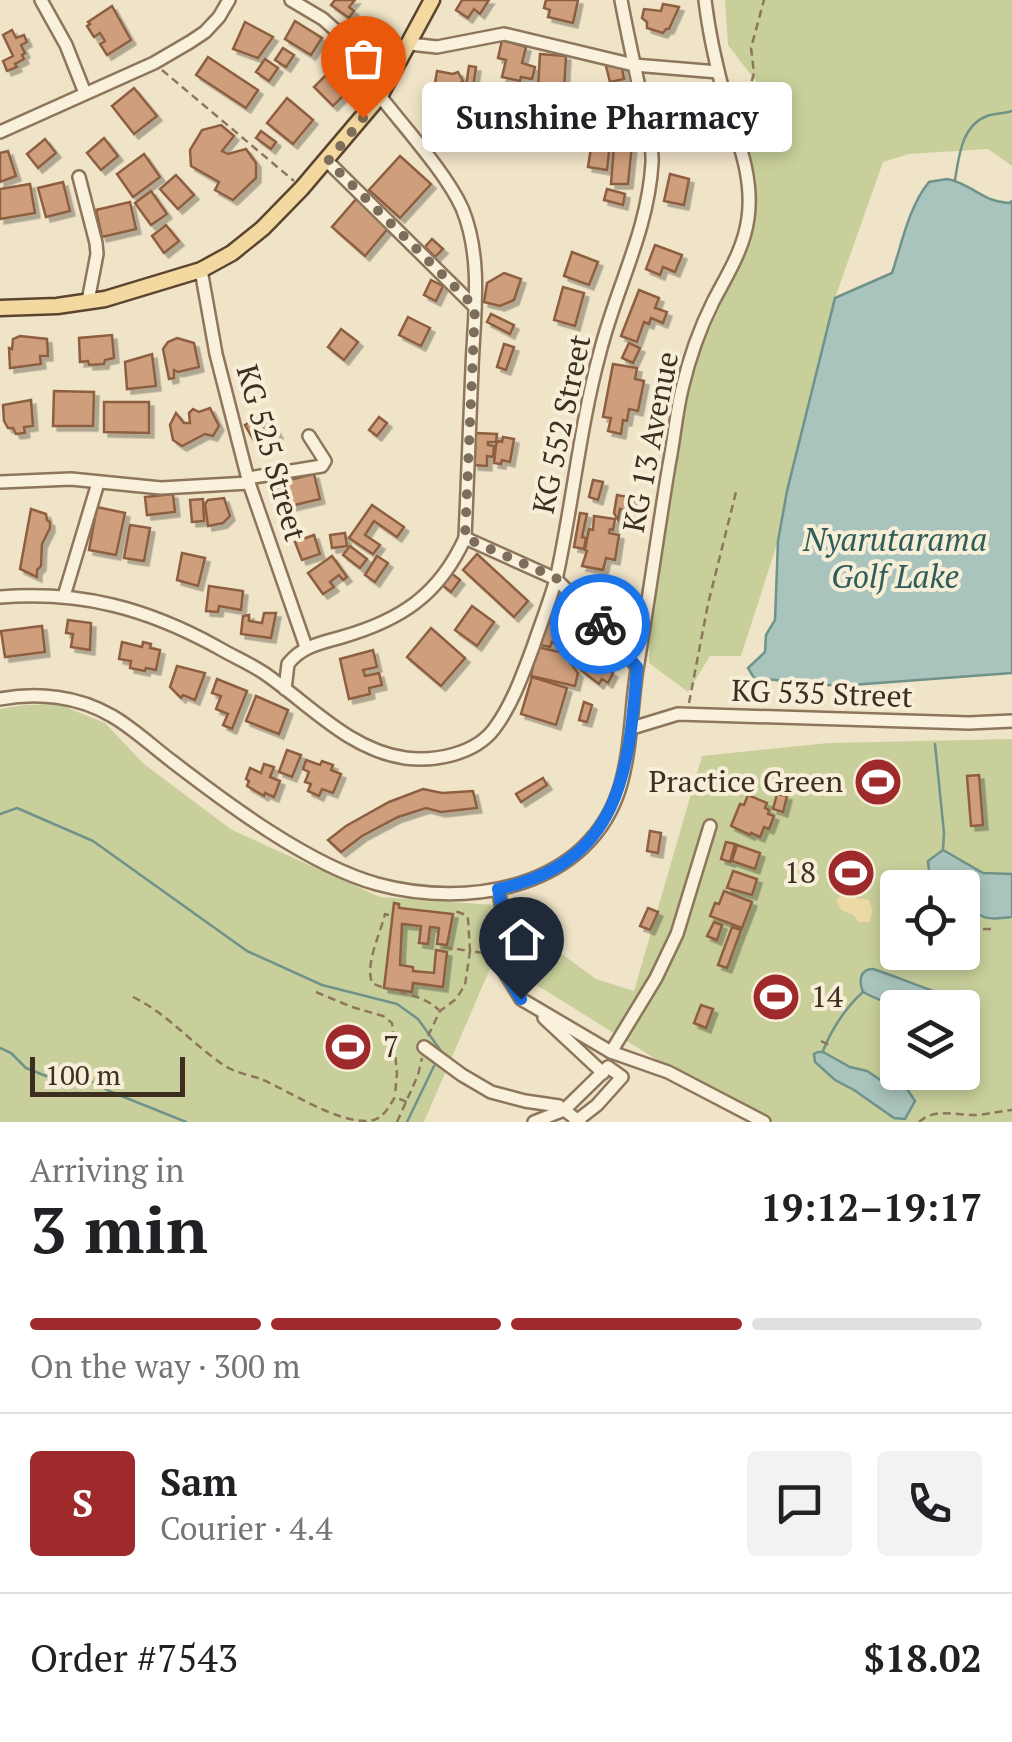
<!DOCTYPE html>
<meta charset="utf-8">
<style>
:root{--surface:#fff;--page:#f2f2f2;--text:#202124;--muted:#757577;--line:#e0e0e0;--accent:#9e2a2b}
body{margin:0;font-family:"PT Serif",serif;background:var(--page);color:var(--text);height:100vh;display:flex;flex-direction:column;font-size:38px;white-space:nowrap}
*{box-sizing:border-box;margin:0}
p{font-size:32px;color:var(--muted)}
.icon{flex:none;width:55px;height:55px;fill:none;stroke:currentColor;stroke-width:2;stroke-linecap:round;stroke-linejoin:round}
.map{position:relative;height:1122px;overflow:hidden}
.sheet{display:flex;flex-direction:column;background:var(--surface);flex:1}
.sheet>*{flex:none}
.controls{position:absolute;left:880px;top:870px;display:grid;gap:20px}
.controls a{display:grid;place-items:center;width:100px;height:100px;border-radius:10px;background:var(--surface);box-shadow:0 5px 15px #0003;font-size:50px}
.scale{position:absolute;left:30px;bottom:25px;width:155px;box-sizing:border-box;padding-left:10px;border:5px solid #3d2e20;border-top:0;font-size:28px;line-height:35px;white-space:nowrap;color:#3d2e20;-webkit-text-stroke:8px #f7eed8;paint-order:stroke}
.pin{position:absolute;display:grid;place-items:center;width:85px;height:85px;color:#fff;margin:-102px -42px;border-radius:50% 50% 50% 0;rotate:-45deg;box-shadow:0 0 10px #0007}
.pin .icon{rotate:45deg}
.courier{position:absolute;display:grid;place-items:center;width:100px;height:100px;margin:-50px;border:8px solid #1a73e8;border-radius:50%;background:#fff;color:#222;box-shadow:0 2px 12px #0007}
.bubble{position:absolute;height:70px;border-radius:10px;background:var(--surface);box-shadow:0 5px 15px #0003;font-size:32px;font-weight:600;line-height:70px;text-align:center}
.head em{font-style:normal;font-weight:600}
.head div{display:flex;flex-direction:column-reverse}
.head{display:flex;align-items:center;justify-content:space-between;height:170px;padding:0 30px}
h1{font-size:65px;font-weight:600;line-height:75px}
.bar{display:grid;grid-template-columns:repeat(4,1fr);gap:15px 10px;align-content:center;height:120px;padding:0 30px}
.bar i{height:12px;border-radius:8px;background:var(--line)}
.bar .current{background:var(--accent)}
.bar p{grid-column:span 4}
.line{display:flex;align-items:center;gap:25px;padding:0 30px;border-top:2px solid var(--line)}
.line div{flex:1}
.round{display:grid;place-items:center;flex:none;width:105px;height:105px;border-radius:10px;background:var(--page)}
.map>svg:first-child{display:block}
.green{fill:#c9cf9b;fill-rule:evenodd}
.sand{fill:#ecd9a5}
.water{fill:#a9c4bc;stroke:#6f938a;stroke-width:2.5}
.lines{fill:none;stroke-linecap:round;stroke-linejoin:round}
.stream{stroke:#6f938a;stroke-width:2.5}
.building{fill:#cf9f7d;stroke:#8d5f41;stroke-width:2.5;filter:url(#shadow)}
.minor-casing{stroke:#8d765c;stroke-width:16}
.major-casing{stroke:#5b4430;stroke-width:19}
.path{stroke:#8d765c;stroke-width:2.5;stroke-dasharray:8 5;stroke-linecap:butt}
.minor{stroke:#faf1dc;stroke-width:11}
.major{stroke:#f3d9a0;stroke-width:14}
.done{stroke:#7c6e5b;stroke-width:10;stroke-dasharray:0 18}
.route{stroke:#1a73e8;stroke-width:12}
.labels{text-anchor:middle;stroke-width:8;stroke-linejoin:round;paint-order:stroke}
.street-label{font-size:30px;fill:#3d2e20;stroke:#f7eed8}
.poi-label{font-size:30px;fill:#3d2e20;stroke:#f7eed8;text-anchor:end}
.water-label{font-size:32px;font-style:italic;fill:#2f5d5a;stroke:#f7eed8}
</style>
<div class="map">
<svg width="1012" height="1122" viewBox="0 0 1012 1122">
<defs>
<filter id="shadow"><feDropShadow dx="4.5" dy="4.5" stdDeviation="0" flood-color="#0004"/></filter>
</defs>
<rect width="100%" height="100%" fill="#f0e4c8"/>
<g class="green">
<polygon points="725,0 1012,0 1012,166 988,149 909,154 883,162 835,298 787,491 778,541 741,656 710,656 688,692 649,663 651,589 693,366 740,262 753,220 756,179 733,106 761,88 728,45"/>
<path d="M58,704L105,723L144,764L232,830L380,897L495,905L596,979L634,991L702,756L828,743L1012,739V1122H774L667,1066L543,989L492,964L424,1122H0V709L25,705ZM898,888H962V952H898ZM898,1008H962V1072H898Z"/>
</g>
<polygon class="sand" points="843,896 869,900 873,912 869,922 859,922 853,915 841,910 837,902 838,898"/>
<g class="water">
<path d="M947,179C973,184 980,201 1009,203L1012,201V673L838,686L754,678L748,668L765,652L766,635L775,620L778,541L787,491L835,298L892,273C902,243 909,206 929,182Z"/>
<path d="M943,850L983,873L1012,874V917C985,920 982,920 963,900L962,888L950,887L929,872L928,861Z"/>
<path d="M873,969C901,978 927,990 955,998L958,1007C920,1008 897,1011 863,992C859,982 859,969 873,969Z"/>
<polygon points="818,1052 823,1052 850,1067 867,1071 882,1081 900,1084 907,1089 915,1101 905,1119 894,1118 854,1090 835,1080 815,1062 814,1054"/>
</g>
<g class="lines">
<g class="stream">
<path d="M955,180C959,157 961,126 987,116C995,113 1004,114 1012,111"/>
<polyline points="935,744 944,833 943,850"/>
<polyline points="0,814 17,808 93,841 247,951 322,985 397,1004 418,1019 441,1051"/>
<polyline points="0,1048 11,1053 26,1068 46,1076 93,1082 109,1091 186,1122"/>
<path d="M823,1051C831,1030 846,1007 863,992"/>
<polyline points="407,1122 434,1066"/>
</g>
</g>
<g class="building">
<polygon points="335,0 355,0 349,7 354,11 349,18 331,5"/>
<polygon points="462,0 489,0 480,14 474,9 468,18 456,10"/>
<polygon points="546,0 578,0 573,23 548,17 550,10 544,8"/>
<polygon points="663,4 679,7 669,29 666,29 663,33 647,28 647,22 642,18 644,9 661,11"/>
<polygon points="112,6 131,40 107,55 100,44 105,41 100,33 94,37 87,26 90,24 88,22"/>
<polygon points="295,21 322,38 311,55 285,39"/>
<polygon points="245,22 273,37 258,58 233,49"/>
<polygon points="12,30 16,38 24,35 27,42 21,45 25,53 22,55 24,59 15,64 17,67 7,71 3,61 13,56 3,35"/>
<polygon points="502,40 526,47 522,63 535,67 532,79 521,77 520,81 502,77 506,60 498,58"/>
<polygon points="283,48 294,55 286,67 275,60"/>
<polygon points="540,54 566,56 563,107 537,106"/>
<polygon points="208,57 258,90 246,108 196,75"/>
<polygon points="265,59 278,68 269,81 256,72"/>
<polygon points="341,60 360,79 333,106 314,87"/>
<polygon points="621,63 624,79 610,82 606,66"/>
<polygon points="469,66 476,67 469,115 458,113 460,106 463,107"/>
<polygon points="437,71 453,74 458,72 463,81 457,85 456,93 461,99 454,105 449,98 433,95"/>
<polygon points="134,88 157,116 134,134 112,106"/>
<polygon points="612,93 616,118 625,129 618,137 608,127 601,131 594,121 590,97"/>
<polygon points="696,93 705,128 682,135 672,99"/>
<polygon points="287,98 313,120 293,144 267,123"/>
<polygon points="221,125 234,136 222,151 228,154 246,149 256,163 256,178 233,200 215,190 219,182 191,166 190,150 202,130"/>
<polygon points="261,131 276,142 271,149 256,138"/>
<polygon points="104,138 118,156 101,170 87,153"/>
<polygon points="45,139 56,153 38,168 27,154"/>
<polygon points="592,141 610,143 607,170 588,167"/>
<polygon points="614,144 632,145 628,184 611,184"/>
<polygon points="8,151 16,176 0,182 0,153"/>
<polygon points="144,154 160,177 133,197 117,174"/>
<polygon points="400,156 431,184 400,218 369,190"/>
<polygon points="670,174 689,179 684,205 664,201"/>
<polygon points="176,175 194,195 178,209 160,189"/>
<polygon points="63,182 70,211 46,217 38,188"/>
<polygon points="30,184 35,213 0,219 0,189"/>
<polygon points="607,189 625,194 623,205 604,200"/>
<polygon points="151,191 167,214 151,225 135,203"/>
<polygon points="357,198 390,226 365,256 332,227"/>
<polygon points="130,202 136,229 102,237 96,210"/>
<polygon points="166,225 179,241 164,253 152,236"/>
<polygon points="432,239 443,249 435,257 425,247"/>
<polygon points="655,245 682,255 675,272 663,267 660,275 646,269"/>
<polygon points="572,252 598,262 589,285 564,276"/>
<polygon points="504,273 521,279 514,300 500,306 484,302 487,283"/>
<polygon points="431,280 443,286 436,301 424,295"/>
<polygon points="563,287 584,293 575,326 554,320"/>
<polygon points="639,290 659,298 655,308 667,312 663,323 651,318 649,324 644,322 637,342 621,336"/>
<polygon points="491,314 514,325 510,334 487,322"/>
<polygon points="408,317 430,328 421,346 399,335"/>
<polygon points="341,329 358,342 344,360 328,347"/>
<polygon points="112,335 114,358 105,360 104,364 89,365 88,361 80,362 79,338"/>
<polygon points="20,336 47,339 48,356 40,356 41,364 10,368 9,348 12,349 13,339"/>
<polygon points="177,338 194,343 199,367 178,372 174,370 174,378 169,379 163,349 168,342"/>
<polygon points="629,343 640,348 633,363 622,358"/>
<polygon points="504,344 514,347 506,370 497,367"/>
<polygon points="152,354 156,386 127,389 125,362"/>
<polygon points="613,364 637,368 635,379 644,381 638,411 629,409 627,421 623,420 621,434 608,431 611,418 603,417"/>
<polygon points="54,391 94,392 93,426 53,426"/>
<polygon points="31,400 33,426 24,427 25,433 16,434 13,428 8,428 4,421 3,405"/>
<polygon points="104,402 149,402 149,433 104,432"/>
<polygon points="210,408 219,426 213,436 205,434 182,446 173,440 170,425 176,413 184,423 190,423 189,413 193,409 199,412"/>
<polygon points="266,413 278,434 257,446 245,425"/>
<polygon points="379,417 387,423 377,436 369,430"/>
<polygon points="476,433 497,434 496,442 488,442 488,445 494,446 493,457 487,456 487,466 474,465"/>
<polygon points="503,437 514,439 510,462 502,460 501,464 494,463 496,445 498,441 502,442"/>
<polygon points="314,474 320,499 282,508 276,483"/>
<polygon points="593,480 603,482 598,500 589,497"/>
<polygon points="173,494 175,512 147,515 145,497"/>
<polygon points="617,495 638,499 636,512 620,509 618,520 614,513"/>
<polygon points="224,498 230,516 223,523 208,526 205,504 208,500"/>
<polygon points="203,499 204,521 192,522 190,500"/>
<polygon points="372,505 404,527 397,537 374,521 365,535 380,545 373,554 349,538"/>
<polygon points="97,507 125,513 116,555 89,550"/>
<polygon points="31,509 46,514 47,520 50,522 50,528 42,544 41,566 37,570 37,577 20,569"/>
<polygon points="580,513 587,514 582,537 586,538 584,549 574,547"/>
<polygon points="594,516 615,519 613,530 610,529 609,533 619,535 615,560 606,558 603,570 582,566 587,551 585,550 589,529 593,530"/>
<polygon points="130,525 150,528 144,561 124,558"/>
<polygon points="345,533 347,546 332,548 330,535"/>
<polygon points="314,535 320,554 302,560 295,542"/>
<polygon points="350,546 367,559 360,568 343,555"/>
<polygon points="182,553 205,558 198,586 177,580"/>
<polygon points="477,554 528,601 514,617 463,570"/>
<polygon points="332,556 347,577 343,580 339,575 330,582 334,587 323,594 308,573"/>
<polygon points="377,556 388,563 375,582 365,575"/>
<polygon points="451,573 460,580 451,592 442,585"/>
<polygon points="209,586 243,591 241,610 219,606 218,612 206,611"/>
<polygon points="472,606 494,622 477,646 455,630"/>
<polygon points="264,613 276,613 271,638 241,634 243,616 249,615 249,621 262,623"/>
<polygon points="68,620 91,623 90,650 71,647 73,634 66,633"/>
<polygon points="546,622 561,627 560,629 565,629 576,638 587,649 584,653 586,655 589,653 598,660 596,663 613,673 608,683 602,679 599,684 577,667 579,665 573,655 552,642 550,647 541,645"/>
<polygon points="42,626 45,652 5,657 1,631"/>
<polygon points="431,628 465,658 441,686 407,657"/>
<polygon points="122,642 142,647 143,642 151,644 150,648 160,650 156,670 146,668 145,671 130,668 131,661 119,659"/>
<polygon points="537,647 573,655 571,664 578,673 575,686 531,676"/>
<polygon points="373,650 377,667 363,670 365,676 379,673 382,685 369,688 370,694 349,699 340,659"/>
<polygon points="177,666 205,673 195,700 183,695 181,698 170,687"/>
<polygon points="532,677 567,688 556,725 521,714"/>
<polygon points="217,679 247,691 232,729 223,725 228,714 216,709 221,696 212,693"/>
<polygon points="256,696 288,710 279,734 246,721"/>
<polygon points="584,702 592,705 587,722 579,720"/>
<polygon points="287,750 301,755 292,777 279,772"/>
<polygon points="306,760 320,765 322,761 333,765 331,770 341,774 333,793 322,789 319,796 308,791 311,784 305,782 309,772 303,769"/>
<polygon points="264,764 274,767 270,777 280,781 274,797 265,793 264,796 247,786 249,781 246,779 250,768 261,773"/>
<polygon points="979,775 983,825 971,826 967,776"/>
<polygon points="543,778 547,785 521,802 516,794"/>
<polygon points="423,789 442,793 473,791 477,808 441,812 426,808 398,817 362,836 341,852 328,840 346,826 389,802"/>
<polygon points="777,794 787,796 783,812 773,809"/>
<polygon points="748,795 767,803 765,808 769,810 768,814 774,816 769,829 764,827 760,837 751,833 750,835 731,826 740,804 744,805"/>
<polygon points="650,831 661,833 658,853 647,851"/>
<polygon points="726,842 735,844 730,862 721,859"/>
<polygon points="737,845 760,853 755,869 732,861"/>
<polygon points="733,871 757,879 752,895 727,888"/>
<polygon points="724,891 752,902 742,928 710,916 715,903 719,904"/>
<polygon points="394,903 399,904 399,908 453,914 447,945 437,944 439,928 430,927 428,944 419,943 421,926 402,924 400,965 413,967 413,971 434,973 436,950 447,952 443,987 413,983 412,992 384,988"/>
<polygon points="648,908 658,912 650,930 640,926"/>
<polygon points="714,922 722,925 717,940 707,936"/>
<polygon points="732,927 741,930 727,968 718,965"/>
<polygon points="701,1005 713,1009 706,1028 694,1023"/>
</g>
<g class="lines">
<g class="minor-casing">
<g id="minor">
<polyline points="41,0 66,45 85,93"/>
<polyline points="291,0 323,19 390,79"/>
<polyline points="410,44 437,47 504,34 634,65 718,72"/>
<polyline points="0,132 154,63 190,42 205,32 219,17 229,0"/>
<polyline points="327,161 475,307"/>
<polyline points="79,177 96,243 97,254 88,301"/>
<polyline points="201,270 216,354 249,483 306,647"/>
<polyline points="248,478 322,466 325,461 309,436"/>
<polyline points="0,482 71,479 161,488 249,483"/>
<polyline points="465,538 556,579 615,639 637,667"/>
<polyline points="64,596 98,483"/>
<path d="M0,597C82,591 146,608 217,647C232,656 249,663 264,673C308,703 349,750 405,758C435,762 475,754 494,729C512,705 523,674 533,647C541,623 551,599 557,575C573,501 580,425 600,352C616,288 648,231 652,163C653,141 646,118 641,96C634,64 627,32 621,0"/>
<path d="M285,689L288,664C302,646 321,643 342,637C401,620 439,595 465,538C467,481 470,425 472,368C474,316 483,258 462,208C446,173 405,128 380,96"/>
<path d="M0,699C38,692 78,696 112,716C133,728 153,747 173,762C229,805 309,865 377,884C468,909 591,889 621,784C632,744 631,703 638,663C649,597 658,531 669,465C674,440 676,414 682,389C689,359 699,330 713,302C727,275 744,249 748,218C754,175 736,137 725,98C716,65 709,34 705,0"/>
<polyline points="632,728 678,714 969,723 1012,721"/>
<path d="M498,889C503,910 507,937 494,955L521,999L611,1052L668,1072L764,1122"/>
<polyline points="544,1018 603,1073"/>
<polyline points="424,1047 462,1075 491,1092 525,1101 559,1106 580,1122"/>
<polyline points="611,1052 656,978 677,934 710,826"/>
<polyline points="534,1122 564,1110 608,1067 622,1077 597,1105 575,1122"/>
</g>
</g>
<g class="major-casing">
<polyline id="major" points="0,308 57,306 105,299 201,270 232,253 263,228 302,188 380,96 432,0"/>
</g>
<g class="path">
<polyline points="162,70 294,181"/>
<polyline points="734,96 749,91 754,73 751,48 764,0"/>
<polyline points="689,703 708,604 737,488"/>
<path d="M389,915L385,914C380,935 365,963 372,983C395,994 420,992 439,1010"/>
<polyline points="983,929 993,929"/>
<polyline points="444,947 470,951 468,919 466,915 455,911"/>
<polyline points="954,991 963,997"/>
<polyline points="316,992 352,1007 383,1016 392,1023 397,1073 395,1095"/>
<path d="M133,997C168,1014 193,1045 225,1066C236,1073 250,1075 261,1079C291,1092 335,1122 368,1121C383,1120 388,1108 395,1097L407,1102"/>
<polyline points="428,1036 440,1011 456,999 465,985 470,951 483,953"/>
<polyline points="821,1041 831,1046"/>
<polyline points="54,1083 55,1072"/>
<polyline points="397,1122 418,1075 422,1058"/>
<path d="M919,1122C935,1107 957,1116 977,1115C989,1114 1000,1111 1012,1110"/>
</g>
<use href="#minor" class="minor"/>
<use href="#major" class="major"/>
</g>
<g class="lines">
<polyline class="done" points="363,118 328,161 475,307 465,538 556,578 600,624"/>
<path class="route" d="M521,999L494,955C507,937 503,910 498,889C620,863 629,773 637,667L600,624"/>
</g>
<defs>
<g id="stadium-disc" transform="scale(2.5)"><circle r="9.5" fill="#9e2a2b" stroke="#f7eed8"/><path d="M0-5a6.5 5 0 1 0 0 10a6.5 5 0 1 0 0-10ZM-3.5-1.8h7v3.6h-7Z" fill="#fff"/></g>
</defs>
<g fill-rule="evenodd">
<use href="#stadium-disc" x="878" y="782"/>
<use href="#stadium-disc" x="851" y="873"/>
<use href="#stadium-disc" x="776" y="997"/>
<use href="#stadium-disc" x="348" y="1047"/>
</g>
<g class="labels">
<g class="street-label">
<text transform="translate(562 424) rotate(-78)" y="10">KG 552 Street</text>
<text transform="translate(651 442) rotate(-79)" y="10">KG 13 Avenue</text>
<text transform="translate(271 453) rotate(74)" y="10">KG 525 Street</text>
<text transform="translate(822 694) rotate(2)" y="10">KG 535 Street</text>
</g>
<g class="poi-label">
<text x="843" y="792">Practice Green</text>
<text x="816" y="883">18</text>
<text x="811" y="1007" text-anchor="start">14</text>
<text x="383" y="1057" text-anchor="start">7</text>
</g>
<g class="water-label">
<text x="895" y="551">Nyarutarama<tspan x="895" dy="37">Golf Lake</tspan></text>
</g>
</g>
</svg>
<div class="controls">
<a><svg class="icon" aria-label="locate" viewBox="0 0 24 24"><circle cx="12" cy="12" r="6"/><path d="M12 2v4M12 18v4M2 12h4M18 12h4"/></svg></a>
<a><svg class="icon" aria-label="layers" viewBox="0 0 24 24"><path d="M12 4l9 5-9 5-9-5zM3 14l9 5 9-5"/></svg></a>
</div>
<div class="scale">100 m</div>
<div class="pin" style="left:363px;top:118px;background:#ea580c"><svg class="icon" aria-label="bag" viewBox="0 0 24 24"><path d="M5 8h14l-1 12H6zM9 8a3 3 0 0 1 6 0"/></svg></div>
<div class="pin" style="left:521px;top:999px;background:#1f2937"><svg class="icon" aria-label="home" viewBox="0 0 24 24"><path d="M3 11l9-7 9 7M6 9v11h12V9"/></svg></div>
<div class="courier" style="left:600px;top:624px"><svg class="icon" aria-label="bike" viewBox="0 0 24 24"><circle cx="6" cy="16" r="4"/><circle cx="18" cy="16" r="4"/><path d="M6 16l4-8h5l3 8M10 8l3 8H6M13 5h3"/></svg></div>
<div class="bubble" style="left:422px;top:82px;width:370px">Sunshine Pharmacy</div>
</div>
<section class="sheet">
<div class="head"><div><h1>3 min</h1><p>Arriving in</p></div><em>19:12–19:17</em></div>
<div class="bar"><i class="current"></i><i class="current"></i><i class="current"></i><i></i><p>On the way · 300 m</p></div>
<div class="line" style="height:180px"><b class="round" style="background:var(--accent);color:#fff">S</b><div><b>Sam</b><p>Courier · 4.4</p></div><a class="round"><svg class="icon" aria-label="chat" viewBox="0 0 24 24"><path d="M4 5h16v11H9l-5 4z"/></svg></a><a class="round"><svg class="icon" aria-label="phone" viewBox="0 0 24 24"><path d="M5 4h4l2 5-3 2q2 4 5 5l2-3 5 2v4C11 20 4 13 5 4z"/></svg></a></div>
<div class="line" style="height:130px"><div>Order #7543</div><b>$18.02</b></div>
</section>
